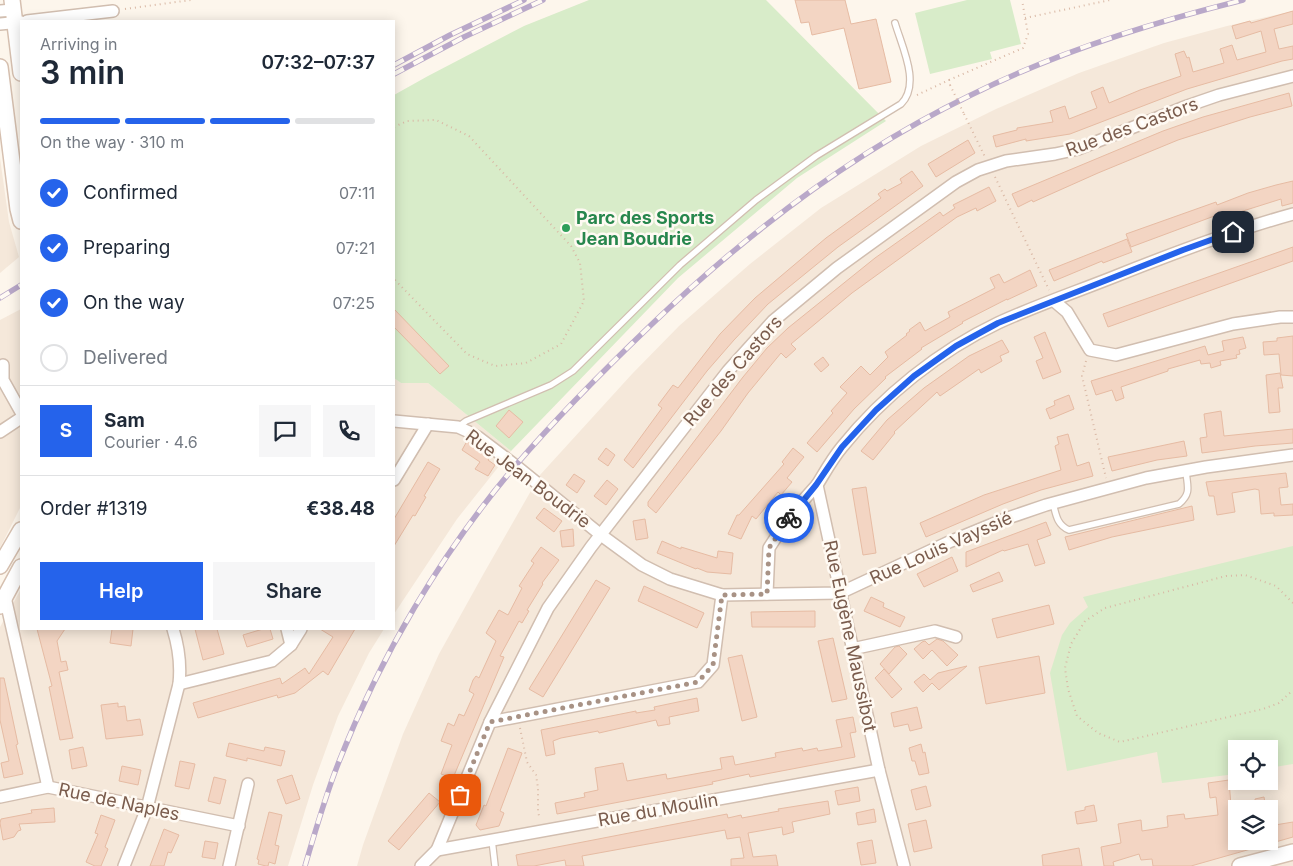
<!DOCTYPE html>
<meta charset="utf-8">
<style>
:root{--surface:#fff;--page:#f6f6f7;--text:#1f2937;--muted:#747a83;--line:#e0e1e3;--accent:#2563eb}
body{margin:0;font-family:Inter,sans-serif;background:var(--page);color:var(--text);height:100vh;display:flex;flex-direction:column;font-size:19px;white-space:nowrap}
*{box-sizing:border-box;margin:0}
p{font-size:16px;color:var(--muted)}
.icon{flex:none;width:28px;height:28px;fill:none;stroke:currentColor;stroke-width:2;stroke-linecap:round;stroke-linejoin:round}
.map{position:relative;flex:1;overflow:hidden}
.drawer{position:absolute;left:20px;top:20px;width:375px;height:610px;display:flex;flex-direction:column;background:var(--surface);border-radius:0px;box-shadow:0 2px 12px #0003}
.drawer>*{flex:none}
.controls{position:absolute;left:1228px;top:740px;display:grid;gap:10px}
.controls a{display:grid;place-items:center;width:50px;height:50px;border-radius:0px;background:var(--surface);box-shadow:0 2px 12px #0003;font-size:25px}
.pin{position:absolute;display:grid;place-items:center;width:42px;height:42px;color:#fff;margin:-21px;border-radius:10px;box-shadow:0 2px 8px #0006}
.courier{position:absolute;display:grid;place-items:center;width:50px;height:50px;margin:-25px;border:4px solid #2563eb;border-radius:50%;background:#fff;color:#222;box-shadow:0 1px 6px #0007}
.headline em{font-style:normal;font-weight:600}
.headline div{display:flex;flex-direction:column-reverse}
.headline{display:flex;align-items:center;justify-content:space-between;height:85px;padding:0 20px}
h1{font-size:32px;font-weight:600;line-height:38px}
.bar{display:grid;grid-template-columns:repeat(4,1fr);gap:8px 5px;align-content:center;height:60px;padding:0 20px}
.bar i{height:6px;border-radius:4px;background:var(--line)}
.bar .active{background:var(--accent)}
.bar p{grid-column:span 4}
.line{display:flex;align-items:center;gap:12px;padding:0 20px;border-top:1px solid var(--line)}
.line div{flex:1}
.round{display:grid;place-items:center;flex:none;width:52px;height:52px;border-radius:0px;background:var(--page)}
ol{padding:0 20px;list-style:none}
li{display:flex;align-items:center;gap:15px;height:55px}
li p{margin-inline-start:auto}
li .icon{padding:5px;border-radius:50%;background:var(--accent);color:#fff;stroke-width:4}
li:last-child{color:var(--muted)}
li i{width:28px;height:28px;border:2px solid var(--line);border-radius:50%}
.cta{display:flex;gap:10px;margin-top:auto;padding:10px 20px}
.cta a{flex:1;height:58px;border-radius:0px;background:var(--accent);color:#fff;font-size:20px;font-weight:600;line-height:58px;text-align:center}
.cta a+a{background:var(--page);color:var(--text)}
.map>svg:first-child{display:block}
.residential{fill:#f5e8da;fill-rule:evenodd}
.green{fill:#d8ecc9}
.building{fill:#f3d5c3;stroke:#e6bba3}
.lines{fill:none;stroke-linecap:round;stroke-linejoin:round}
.lane-casing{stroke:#d1beb0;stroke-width:8}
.street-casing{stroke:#d1beb0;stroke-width:14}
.secondary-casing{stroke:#d6c0b0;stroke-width:18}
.path{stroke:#d9b8a5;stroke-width:2;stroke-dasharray:1 4;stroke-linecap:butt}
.lane{stroke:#fff;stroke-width:5.5}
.street{stroke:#fff;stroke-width:11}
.secondary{stroke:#fff;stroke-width:15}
.rail-casing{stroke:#b9a8c9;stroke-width:5.5}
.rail{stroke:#fffaf3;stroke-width:4;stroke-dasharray:11;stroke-linecap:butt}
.path-bridge{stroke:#d9b8a5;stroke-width:2;stroke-dasharray:1 4;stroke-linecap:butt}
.done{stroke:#a89285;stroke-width:5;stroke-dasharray:0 9}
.route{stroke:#2563eb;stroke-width:6}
.leisure-dot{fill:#2e9e5b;stroke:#fffaf3;stroke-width:2}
.labels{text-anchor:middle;stroke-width:5;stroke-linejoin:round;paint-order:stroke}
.street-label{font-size:18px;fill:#7a5c4d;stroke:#fffaf3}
.leisure-label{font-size:18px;font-weight:bold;fill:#27864d;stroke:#fffaf3;text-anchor:start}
</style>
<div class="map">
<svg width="1293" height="866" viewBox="0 0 1293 866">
<rect width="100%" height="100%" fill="#fdf6ec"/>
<g class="residential">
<path d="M1293,11V866H357L363,845L403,734L439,654L484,573L540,475L632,374L679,326L750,264L821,208L921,146L996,109L1079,73L1164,43L1227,26ZM1236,749H1269V781H1236ZM1236,809H1269V841H1236Z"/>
<polygon points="0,158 9,222 19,257 0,273"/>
<polygon points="21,309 21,506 0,548 0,320"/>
<polygon points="394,378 401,383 428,383 511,451 457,519 394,614"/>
<polygon points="21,589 21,629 384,629 369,653 338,716 313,785 288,866 0,866 0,627"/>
</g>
<g class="green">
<polygon points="589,0 766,0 886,121 797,178 678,278 511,451 428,383 401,383 394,378 394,95 428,76 524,26"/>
<polygon points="967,0 1010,0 1021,44 990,52 992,59 930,74 915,13"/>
<polygon points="1293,546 1293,764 1269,768 1269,749 1236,749 1236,774 1162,783 1157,752 1067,771 1050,673 1062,635 1070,623 1088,607 1083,597"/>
</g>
<g class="building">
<polygon points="795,0 845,0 851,24 876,19 891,82 859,89 844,28 812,35 809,22 801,23"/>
<polygon points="1293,11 1293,24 1274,29 1279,49 1293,46 1293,59 1282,61 1187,89 1070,134 1026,141 1026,139 996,147 993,136 1017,130 1017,128 1053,122 1050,111 1065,106 1069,119 1097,108 1091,92 1103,87 1109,103 1140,90 1181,76 1175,54 1184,51 1187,58 1189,57 1193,72 1224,63 1220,49 1232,45 1237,60 1266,52 1261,31 1236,39 1232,26 1250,21 1251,23"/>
<polygon points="1289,93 1292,106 1250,117 1178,140 1098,173 1033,202 1032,200 1018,207 1012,194 1163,131 1203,117"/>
<polygon points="968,140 975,153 936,177 928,164"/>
<polygon points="912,171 923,186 838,247 768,304 734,340 707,371 633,468 624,460 662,408 658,405 673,385 678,388 720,334 755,298 826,238 881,198 878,194 885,189 887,191 902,183 900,179"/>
<polygon points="1293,181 1293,203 1282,206 1281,199 1224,217 1218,218 1217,215 1131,247 1126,234 1216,202 1217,205 1248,193 1276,185"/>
<polygon points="989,187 996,201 977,211 976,208 957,217 852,293 791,344 796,349 786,358 781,353 748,393 721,431 656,513 648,506 648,502 743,377 767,348 788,328 875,258 940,212 943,216 955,208 953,205"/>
<polygon points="1127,239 1132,252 1103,263 1102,261 1054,281 1049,270"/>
<polygon points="1293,247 1293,261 1108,327 1103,314"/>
<polygon points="1030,270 1037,286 1007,300 1007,299 962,322 963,323 921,348 922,349 885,377 886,378 854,409 817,452 807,443 833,413 831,411 847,393 840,387 861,366 870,375 888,357 885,352 907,335 906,334 910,331 909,330 920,322 925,331 950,317 948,312 995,288 990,278 999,274 1004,283"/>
<polygon points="394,309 449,366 440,374 394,327"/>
<polygon points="1045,332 1061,372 1043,379 1036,361 1043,358 1034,337"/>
<polygon points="1293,336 1293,376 1281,375 1279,354 1264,355 1263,342 1277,341 1277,338"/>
<polygon points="1243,337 1246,348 1239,350 1240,354 1236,355 1237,358 1220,361 1221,365 1211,368 1210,363 1201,364 1200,360 1168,369 1168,371 1121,387 1124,398 1116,401 1112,390 1096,395 1091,381 1205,346 1208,355 1224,351 1222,341"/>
<polygon points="1002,340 1009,352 1000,356 1002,361 981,373 979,369 940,396 937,392 894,432 895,433 873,460 861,451 887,420 924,388 969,356"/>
<polygon points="823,357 829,365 821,372 814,364"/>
<polygon points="1280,373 1283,388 1278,388 1280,412 1269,413 1266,375"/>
<polygon points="1069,395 1074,409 1050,419 1046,409 1055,405 1054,401"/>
<polygon points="509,410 523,422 509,438 496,426"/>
<polygon points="1221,411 1224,436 1293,429 1293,443 1255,446 1202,453 1200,438 1207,437 1204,414"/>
<polygon points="1068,434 1077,466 1089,462 1093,476 1041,490 1003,504 926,537 920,523 984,495 1061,470 1055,446 1059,444 1057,437"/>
<polygon points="467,441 490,457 488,460 495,465 488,476 475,469 480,462 462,450"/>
<polygon points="1184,441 1187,456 1157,460 1112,471 1108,457"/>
<polygon points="606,448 615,455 608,466 598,459"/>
<polygon points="793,448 804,457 787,478 792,482 781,495 778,492 756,519 752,516 741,539 728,534 737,515 739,515 784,464 782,462"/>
<polygon points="428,462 440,469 424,496 426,497 415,516 413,515 394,546 394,519"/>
<polygon points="1286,473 1288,487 1279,488 1281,505 1293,504 1293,515 1274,516 1274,513 1261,514 1259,490 1255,489 1232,493 1235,512 1217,515 1214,496 1209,496 1206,482"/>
<polygon points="574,474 585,481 577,493 566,485"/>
<polygon points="607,480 618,489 606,505 594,496"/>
<polygon points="866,487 876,553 863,555 852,489"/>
<polygon points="1192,506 1194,520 1112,537 1069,550 1065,537"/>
<polygon points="544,508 562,521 554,532 536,518"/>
<polygon points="645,519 648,538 636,540 633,521"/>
<polygon points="1046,522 1051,535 1037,540 1045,563 1035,566 1028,544 1004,551 1003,550 966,567 966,552"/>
<polygon points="573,529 574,546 562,547 560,531"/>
<polygon points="662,541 681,549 681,547 717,558 718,551 733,553 731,574 707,572 697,568 696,569 657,553"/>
<polygon points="541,547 559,560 542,583 543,584 527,610 529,611 522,623 519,621 500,656 504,657 453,778 441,774 452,745 441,741 448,723 454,726 459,714 464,716 474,694 469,691 473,680 476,676 479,678 496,641 486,633 499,610 508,615 522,588 519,586 534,563 531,561"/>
<polygon points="952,557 958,571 924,587 917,574"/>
<polygon points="999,572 1003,581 973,592 970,585"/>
<polygon points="596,580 610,588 543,697 529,689"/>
<polygon points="644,586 704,613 697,628 638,601"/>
<polygon points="871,597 884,603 883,607 905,617 900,627 864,611"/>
<polygon points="1049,605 1054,624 997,638 992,619"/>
<polygon points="815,611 815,627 752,627 751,612"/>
<polygon points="37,629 65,629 57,641 61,662 66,661 68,670 59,672 73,738 60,740 49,687 52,686"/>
<polygon points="112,629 133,629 131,646 110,643"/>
<polygon points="195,629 217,629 224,654 203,660"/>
<polygon points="263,629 270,629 273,639 247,647 243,635"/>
<polygon points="320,629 355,629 328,675 323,671 295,693 278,698 277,695 198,718 193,703 280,678 282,684 305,668 309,674 333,637"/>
<polygon points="833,638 847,699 832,702 818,641"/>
<polygon points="937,639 943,641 958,655 947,666 932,650 923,659 914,649 922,642 925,641 929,645"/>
<polygon points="899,646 907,654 889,674 880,664 895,647"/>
<polygon points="742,655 757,717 742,721 728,658"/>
<polygon points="1039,656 1045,693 986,704 979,667"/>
<polygon points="967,666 939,690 932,683 923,692 914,682 924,674 930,680 938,673"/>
<polygon points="884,669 902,689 892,698 875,678"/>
<polygon points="0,678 4,678 18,744 16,745 23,774 4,778 1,763 9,761 0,720"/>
<polygon points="697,698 699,711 669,717 670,724 658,726 656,720 599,733 598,731 561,738 553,741 555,754 546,756 541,730 636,711 636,713 655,710 654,707"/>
<polygon points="118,703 118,707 125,706 127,721 140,719 143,735 106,739 101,705"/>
<polygon points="917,707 922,728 910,731 908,724 894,727 891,713"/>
<polygon points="853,717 856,732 850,733 855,757 750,777 749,774 712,782 713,784 557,814 555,803 585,797 584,793 598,790 595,768 623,763 627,781 666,774 667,779 722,769 720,758 733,756 735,765 776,757 775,753 802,748 803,751 817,748 818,751 842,747 836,720"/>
<polygon points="229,743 264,751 265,747 285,751 281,766 247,758 247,761 226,756"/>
<polygon points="921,744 923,753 925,752 929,773 919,775 915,761 912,761 909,748"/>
<polygon points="83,747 87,766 72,769 69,750"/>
<polygon points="508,748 522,753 500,811 504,813 499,826 480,830 476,825 484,805 486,806"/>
<polygon points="180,761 195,764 189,789 175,786"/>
<polygon points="122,766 141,770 138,785 119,781"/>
<polygon points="292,775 300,799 286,804 277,780"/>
<polygon points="214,777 226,780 220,804 208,801"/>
<polygon points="1229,780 1232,819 1236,818 1236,841 1269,841 1269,826 1293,822 1293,837 1191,866 1153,866 1152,859 1141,860 1139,854 1113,862 1114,866 1104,866 1101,847 1121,843 1118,824 1141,820 1142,831 1168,827 1167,816 1184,814 1185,819 1218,815 1216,797 1210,798 1208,783"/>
<polygon points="926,786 931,806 916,810 911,790"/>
<polygon points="858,787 860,801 838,805 835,791"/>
<polygon points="429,793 440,802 399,850 388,841"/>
<polygon points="1264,797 1266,809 1256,809 1255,799"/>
<polygon points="828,801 830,814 792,822 794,832 783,835 782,827 748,833 753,857 776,855 778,866 731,866 731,859 744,858 740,837 727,839 725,830 582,856 584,866 566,866 565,860 534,866 518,866 516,855 727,814 728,818 741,815 742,818 779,811 778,809"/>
<polygon points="1094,805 1097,821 1077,824 1075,812 1085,810 1085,807"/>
<polygon points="54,808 55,822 19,824 21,830 18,831 14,837 3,840 0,823 1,819 32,813 31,810"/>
<polygon points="874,809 876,822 858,825 856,813"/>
<polygon points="269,812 282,815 275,845 279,846 275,864 269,862 268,866 266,866 258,864 259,860 257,859"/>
<polygon points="101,815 115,820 105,847 108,849 101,866 95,866 86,862 98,834 95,833"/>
<polygon points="926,820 932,848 914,852 908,824"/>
<polygon points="164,829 179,835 171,853 168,852 164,866 150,866"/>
<polygon points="872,840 876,863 861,865 857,843"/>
<polygon points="205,841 218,843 215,859 202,857"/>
<polygon points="1079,848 1082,866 1043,866 1042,855"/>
</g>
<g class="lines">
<g class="lane-casing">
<g id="lane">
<path d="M458,427L466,421L551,385L573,371L680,265L756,200L816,156L901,104C921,84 902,47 895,23"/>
<path d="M1053,503C1056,515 1057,525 1069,530L1179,504C1192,493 1187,486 1186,471"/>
<polyline points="492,840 495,866"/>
</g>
</g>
<g class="street-casing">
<g id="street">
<polyline points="0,11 13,10"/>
<polyline points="27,21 113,11"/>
<polyline points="0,24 21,22"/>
<polyline points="1054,301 1067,312 1090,350 1116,355 1233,324 1280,317 1293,317"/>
<polyline points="3,365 3,380 21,412"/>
<polyline points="394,421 458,427 469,432 478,437 516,466 601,535 642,565 670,579 722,595 840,593 949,542 1005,519 1046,505 1146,478 1206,467 1293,455"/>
<polyline points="0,432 21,418"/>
<polyline points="394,480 428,424"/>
<polyline points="767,594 769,548 791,514 817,485"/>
<polyline points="5,597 48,787"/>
<polyline points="287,629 291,645"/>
<polyline points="852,649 935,631 956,637"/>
<polyline points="179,684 272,661 291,645 301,629"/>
<polyline points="490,722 698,682 713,665 722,595"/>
<polyline points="0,797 48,787 239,826"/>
<polyline points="437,850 879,770"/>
<path d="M124,866L147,808L179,684C181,665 179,648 173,629"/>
<polyline points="229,866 248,784"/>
<polyline points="421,866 437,850 490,722 548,608 591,547 728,371 773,321 837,268 956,182 978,170 1006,161 1055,154 1078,149 1187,106 1219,95 1293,76"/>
<path d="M904,866L879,770L817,485C825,472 832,459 842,447C883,396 939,351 998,323C1035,306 1073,293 1111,278C1171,254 1231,231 1293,214"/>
</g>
</g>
<g class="secondary-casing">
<g id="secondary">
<polyline points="12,0 21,73"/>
<polyline points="0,67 18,209 21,221"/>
<polyline points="0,566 21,530"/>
<polyline points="0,606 21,567"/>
<polyline points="1240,866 1293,852"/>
</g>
</g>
<g class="path">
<polyline points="125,9 191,0"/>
<polyline points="1025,18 1110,0"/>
<polyline points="949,80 1023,48 1028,34 1022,0"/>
<polyline points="917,95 949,80 950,85"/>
<polyline points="964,114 985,157"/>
<polyline points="394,127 407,121 436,120 469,136 571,246 580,263 584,301 561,344 526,363 495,366 467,354 394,279"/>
<polyline points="995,177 1049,290"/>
<polyline points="1086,361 1082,376 1106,478"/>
<polyline points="1293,603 1276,586 1245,575 1226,576 1105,608 1085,621 1071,644 1065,668 1068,689 1077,716 1098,733 1120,742 1263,709 1279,703 1293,690"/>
<polyline points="520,728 527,762 536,775 538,788 538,812 540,819"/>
</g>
<use href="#lane" class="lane"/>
<use href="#street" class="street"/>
<use href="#secondary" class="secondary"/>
<g class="rail-casing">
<g id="rail">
<polyline points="394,65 450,35 524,0"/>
<polyline points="394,74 464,37 543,0"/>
<polyline points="0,298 21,285"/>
<path d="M305,866C315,832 325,797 338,764C380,657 441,553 516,465C558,416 604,370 651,325C747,233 851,153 971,95C1057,52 1150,23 1243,0"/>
</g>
</g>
<use href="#rail" class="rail"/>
<polyline class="path-bridge" points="950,85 964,114"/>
</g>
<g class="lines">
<polyline class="done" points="460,795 490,722 698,682 713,665 722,595 767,594 769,548 789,518"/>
<polyline class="route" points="789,518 816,485 842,447 876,410 914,376 956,346 998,323 1183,250 1233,232"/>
</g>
<circle class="leisure-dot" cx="566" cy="228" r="5"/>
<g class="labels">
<g class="street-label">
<text transform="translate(1132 127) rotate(-20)" y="6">Rue des Castors</text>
<text transform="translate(733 371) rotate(-49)" y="6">Rue des Castors</text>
<text transform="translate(528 479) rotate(37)" y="6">Rue Jean Boudrie</text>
<text transform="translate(941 548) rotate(-24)" y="6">Rue Louis Vayssié</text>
<text transform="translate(850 636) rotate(78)" y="6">Rue Eugène Maussibot</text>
<text transform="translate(119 802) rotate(12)" y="6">Rue de Naples</text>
<text transform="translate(658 810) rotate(-10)" y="6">Rue du Moulin</text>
</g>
<g class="leisure-label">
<text x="576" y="224">Parc des Sports<tspan x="576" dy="21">Jean Boudrie</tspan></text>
</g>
</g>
</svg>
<div class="controls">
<a><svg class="icon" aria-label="locate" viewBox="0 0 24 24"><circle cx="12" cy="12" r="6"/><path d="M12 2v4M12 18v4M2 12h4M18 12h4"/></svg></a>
<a><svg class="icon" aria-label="layers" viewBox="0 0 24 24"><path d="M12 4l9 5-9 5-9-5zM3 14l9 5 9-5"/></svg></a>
</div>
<div class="pin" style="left:460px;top:795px;background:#ea580c"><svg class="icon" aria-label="bag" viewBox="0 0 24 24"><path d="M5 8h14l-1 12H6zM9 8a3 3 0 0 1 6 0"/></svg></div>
<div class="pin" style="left:1233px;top:232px;background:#1f2937"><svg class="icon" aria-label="home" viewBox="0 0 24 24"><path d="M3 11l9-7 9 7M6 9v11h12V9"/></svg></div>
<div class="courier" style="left:789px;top:518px"><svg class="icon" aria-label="bike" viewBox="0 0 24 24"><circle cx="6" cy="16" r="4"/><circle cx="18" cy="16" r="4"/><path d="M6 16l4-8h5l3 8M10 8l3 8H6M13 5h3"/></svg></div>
<section class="drawer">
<div class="headline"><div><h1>3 min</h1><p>Arriving in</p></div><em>07:32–07:37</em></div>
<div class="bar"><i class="active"></i><i class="active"></i><i class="active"></i><i></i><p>On the way · 310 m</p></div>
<ol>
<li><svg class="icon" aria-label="check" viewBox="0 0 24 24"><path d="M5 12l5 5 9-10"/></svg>Confirmed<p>07:11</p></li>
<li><svg class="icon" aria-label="check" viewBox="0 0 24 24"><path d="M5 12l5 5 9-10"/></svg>Preparing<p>07:21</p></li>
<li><svg class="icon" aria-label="check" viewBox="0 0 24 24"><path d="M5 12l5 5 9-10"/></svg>On the way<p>07:25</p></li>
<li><i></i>Delivered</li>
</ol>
<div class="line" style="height:90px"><b class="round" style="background:var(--accent);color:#fff">S</b><div><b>Sam</b><p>Courier · 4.6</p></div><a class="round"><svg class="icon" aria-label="chat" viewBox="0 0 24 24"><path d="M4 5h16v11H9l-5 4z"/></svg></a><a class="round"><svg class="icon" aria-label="phone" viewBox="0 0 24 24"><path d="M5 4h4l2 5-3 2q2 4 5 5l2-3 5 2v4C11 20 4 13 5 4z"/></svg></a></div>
<div class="line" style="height:65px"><div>Order #1319</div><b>€38.48</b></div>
<div class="cta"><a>Help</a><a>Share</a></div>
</section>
</div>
